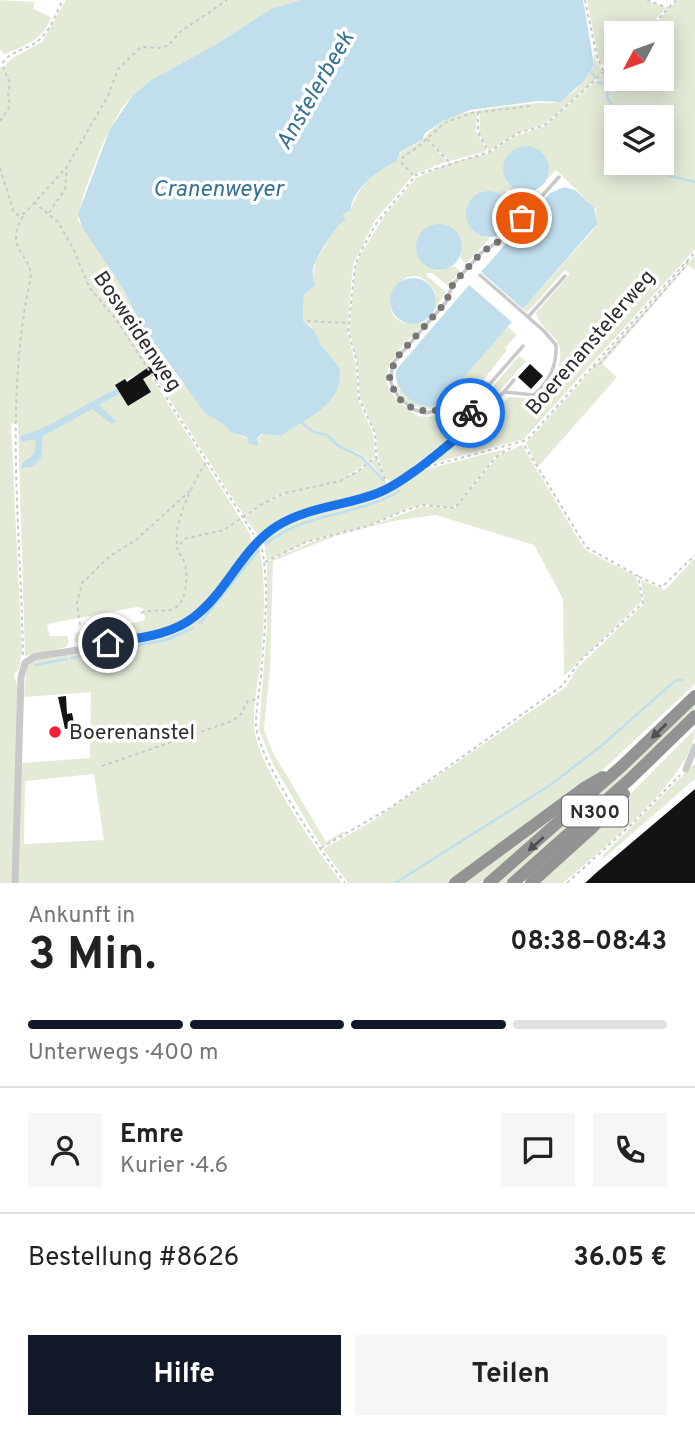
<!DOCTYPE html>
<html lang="de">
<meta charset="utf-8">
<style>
:root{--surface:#fff;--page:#f6f6f6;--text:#222;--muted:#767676;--line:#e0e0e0;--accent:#111827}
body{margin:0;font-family:Overpass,sans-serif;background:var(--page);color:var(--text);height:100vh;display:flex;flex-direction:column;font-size:26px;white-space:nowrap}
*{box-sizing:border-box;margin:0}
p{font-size:23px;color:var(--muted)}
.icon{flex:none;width:38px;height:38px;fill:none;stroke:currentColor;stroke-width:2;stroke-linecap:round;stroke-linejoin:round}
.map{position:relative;height:883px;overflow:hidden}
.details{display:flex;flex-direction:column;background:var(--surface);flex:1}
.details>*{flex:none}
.needle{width:46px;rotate:229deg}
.tools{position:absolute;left:604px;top:21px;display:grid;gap:14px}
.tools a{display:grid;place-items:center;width:70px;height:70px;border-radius:0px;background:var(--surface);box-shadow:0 4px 18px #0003;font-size:35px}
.pin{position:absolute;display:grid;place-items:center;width:60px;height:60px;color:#fff;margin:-30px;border:4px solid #fff;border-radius:50%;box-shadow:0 2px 7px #0007}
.courier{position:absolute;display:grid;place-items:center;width:70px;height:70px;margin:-35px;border:5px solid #1a73e8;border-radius:50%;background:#fff;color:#222;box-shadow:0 2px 9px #0007}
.overview em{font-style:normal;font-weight:700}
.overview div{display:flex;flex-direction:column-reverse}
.overview{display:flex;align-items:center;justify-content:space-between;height:119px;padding:0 28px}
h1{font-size:46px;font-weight:700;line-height:52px}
.bar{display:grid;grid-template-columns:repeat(4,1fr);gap:10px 7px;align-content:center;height:84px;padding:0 28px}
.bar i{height:9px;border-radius:5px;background:var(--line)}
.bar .on{background:var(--accent)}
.bar p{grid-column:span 4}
.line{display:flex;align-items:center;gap:18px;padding:0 28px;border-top:2px solid var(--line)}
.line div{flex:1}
.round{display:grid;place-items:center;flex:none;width:74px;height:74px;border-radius:0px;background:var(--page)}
.action{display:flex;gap:14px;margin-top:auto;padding:14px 28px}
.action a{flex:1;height:80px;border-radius:0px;background:var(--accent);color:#fff;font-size:28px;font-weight:700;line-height:80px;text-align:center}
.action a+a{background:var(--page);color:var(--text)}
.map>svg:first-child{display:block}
.green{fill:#e3ebd7;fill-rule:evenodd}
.water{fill:#c1deed}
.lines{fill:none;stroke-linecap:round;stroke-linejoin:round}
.stream{stroke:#c1deed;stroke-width:2.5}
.building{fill:#131313}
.path{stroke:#c9c9c9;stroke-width:2;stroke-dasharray:3.5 3.5;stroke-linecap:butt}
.lane{stroke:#c9c9c9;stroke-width:3.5}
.street{stroke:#c9c9c9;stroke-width:7}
.highway{stroke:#939393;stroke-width:12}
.oneway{fill:#505050}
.done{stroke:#767676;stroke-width:7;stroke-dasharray:0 12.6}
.route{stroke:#1a73e8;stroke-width:9}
.poi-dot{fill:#f31d35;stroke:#fff;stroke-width:2.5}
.labels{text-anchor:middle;stroke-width:7;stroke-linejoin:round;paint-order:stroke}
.shield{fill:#fff;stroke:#6b6b6b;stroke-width:2}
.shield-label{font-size:19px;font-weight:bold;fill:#2c2c2c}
.street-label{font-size:21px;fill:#2c2c2c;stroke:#fff}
.poi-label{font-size:21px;fill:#2c2c2c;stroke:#fff;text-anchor:start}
.water-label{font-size:23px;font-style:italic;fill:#347293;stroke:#fff}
</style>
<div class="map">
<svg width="695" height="883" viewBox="0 0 695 883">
<rect width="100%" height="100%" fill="#fff"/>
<g class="green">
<path d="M0,0L35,2L33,9L51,17C45,39 23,47 4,54L1,50L0,52Z"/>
<path d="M66,0H301L271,9L213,46L151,80L133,95L121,109L102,145L83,196L78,220L124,290L148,339L163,357L150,368L145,367L146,370L116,385L128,406L151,392L143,379L150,375L250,534L251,543C230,568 213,600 187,618C158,638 114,639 80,646L74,640L76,633L143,621L145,619L143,608L137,607L52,623L47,625L50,636H67L69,641L66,647L25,656L18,423L11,424L22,652L19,669L14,674L19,693L13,883H0V67L3,68L12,58L42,42Z"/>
<path d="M583,0C590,23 589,52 603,73L545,124L517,133L489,151L479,133L480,114H477L476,131L487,151L450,161L428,141L447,161L413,175L374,222L353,265L347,331L356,366L358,400L373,434L375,456L369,461L361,454L337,444L326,434L310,429L301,421C324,408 334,399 341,372L321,345L312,327L303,321L304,295L316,285L313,275L316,261L334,229L340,222L346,220L343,214L350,212C356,191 372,170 396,162C400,147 415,148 424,138C446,112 468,112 502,107C522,105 536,102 556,103L576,90L589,72L595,77L591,70L594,65V56Z"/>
<polygon points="587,0 645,0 666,8 643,33 616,33 616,60 606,68 599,61"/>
<path d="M677,0H695V249L524,439L423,466L442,452L438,447L392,483L384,477L387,485L419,471L506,449L494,458L456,506L449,508L424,504L406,509L368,526L311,540L267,561L264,543L244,517C258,508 271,498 287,493C318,482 342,485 368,464L385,482L370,462L376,457L384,475L377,452L376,434L360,398L358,364L349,331L356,265L362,252L385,215L416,178L450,163L489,153L515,136L545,126L616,63V79H662V33H646ZM616,117H662V163H616ZM525,146L535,149L547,160L545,182L556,170L596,209L593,230L523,309L527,313L565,270L570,274L536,313C538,322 545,328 552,335C572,355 552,381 538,399L509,397L483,422L445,449L467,421L464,412L458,409L429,417L418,416C410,412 403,405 397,399C368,371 407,342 426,322C360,336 401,247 431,286C438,294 437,303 433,312L446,292L427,276V273H432L448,286L460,271L454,266L438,271L424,265L416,249L420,235L434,225H446C460,234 465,241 460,258L466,264L490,238L484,237L471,201C485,186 503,190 512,208L516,203L505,190L509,189L520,199L526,192L507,183L503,167L510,152Z"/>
<polygon points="695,255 695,270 688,265 602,364 617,377 538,467 526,443"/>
<path d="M508,327L517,335L505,348L507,350C497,362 475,393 464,401C443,414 400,414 396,382L400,390L435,406Z"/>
<polygon points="519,356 526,361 483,410 479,411 477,405"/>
<polygon points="172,370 209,415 226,426 230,432 257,441 262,434 281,436 300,422 309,430 327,436 335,445 361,456 368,463 340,480 278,495 244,516 157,380"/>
<polygon points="522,445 582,545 589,552 636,576 642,601 564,676 563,599 534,545 436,515 393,521 335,536 273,561 270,668 264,729 271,749 326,842 344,831 345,833 322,847 274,766 259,730 267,626 267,562 316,540 368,527 424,506 454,509 498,456"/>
<path d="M259,544C267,583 264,628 260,667C257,686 253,706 254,725C255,763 318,852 342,883H17L21,763L90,758L91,692L24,697L27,666L35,660C74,652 161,643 192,622C218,603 238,569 259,544ZM94,774L104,840L24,844L25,781Z"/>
<polygon points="695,558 695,684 594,778 452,883 348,883 323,849 371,822 566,687 577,668 644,604 641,580 665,590"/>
<polygon points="695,701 695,710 634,770 506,883 495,883"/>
<path d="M695,729C695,775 598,853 563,883H535L595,829Z"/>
<polygon points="695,763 695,779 604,858 602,856"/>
<polygon points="584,791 544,831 480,883 459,883"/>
</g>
<g class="water">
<path d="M301,0H583L594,65L583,82L560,102L538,101L470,110L443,121L425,133L422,140L400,152L396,162C379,168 349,193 351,211L343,214L346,220C337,222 315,259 313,269C312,275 314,280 316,285L304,295L303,321L314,330L321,345L340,368C343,406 307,417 281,436L261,434L257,439L258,446L249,444L247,437L230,432L226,426L205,413L157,347L147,337L124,290L82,227L78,214L110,129L133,95L151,80L213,46L271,9Z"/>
<circle cx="526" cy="169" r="23"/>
<polygon points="564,187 575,190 594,207 597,224 523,309 481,272 550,193"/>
<circle cx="489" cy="214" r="23"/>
<circle cx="439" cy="247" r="23"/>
<circle cx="413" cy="301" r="23"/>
<path d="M469,285L512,322L442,402C422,417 392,392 396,370Z"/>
<polygon points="127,383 120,393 99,405 116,421 112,424 92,409 43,436 41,458 32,467 22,468 22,463 34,454 36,441 33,439 21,442 20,436 41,429"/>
</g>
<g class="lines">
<g class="stream">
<polyline points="590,71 595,77"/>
<polyline points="598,82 608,86 607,98 620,117"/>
<polyline points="655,163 670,176 695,182"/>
<polyline points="301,422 312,431 327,435 337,445 362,457 384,481"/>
<path d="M266,544C305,511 358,517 399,491"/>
<polyline points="200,623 258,551"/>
<polyline points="71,658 166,640 193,628"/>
<polyline points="35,665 67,659"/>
<polyline points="395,883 549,786 601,746 676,680 682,680"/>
</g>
</g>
<g class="building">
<polygon points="163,357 172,370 157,380 153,373 143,379 151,392 128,406 115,385 125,379 127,382"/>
<polygon points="530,364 543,376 531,389 518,377"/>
<polygon points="66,696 67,714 72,713 74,723 71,724 72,728 65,729 58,697"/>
<polygon points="695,789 695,883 585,883 597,872"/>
</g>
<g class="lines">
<g class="path">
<polyline points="585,0 597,57 604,73"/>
<polyline points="647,0 668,8"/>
<polyline points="645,33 676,0"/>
<polyline points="478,112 478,132 488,151"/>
<path d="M0,121L10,106L8,93L10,83L2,64C9,52 24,50 35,43C50,33 55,15 63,0"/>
<polyline points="427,139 449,162"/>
<polyline points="0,168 14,213 18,215 25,213 66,168 108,96 118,69 141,47 161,48 169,45 180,32 227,0"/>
<polyline points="413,175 401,162 403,157 418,147 444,123 472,113 531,106"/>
<polyline points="34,202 58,222 73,248 89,287 118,322 254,535"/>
<polyline points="49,213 65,189 67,168"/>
<polyline points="307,321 348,323"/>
<polyline points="593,367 598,366 609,353 685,267 688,260"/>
<polyline points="427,467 527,440 695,252"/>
<polyline points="385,479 376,456 375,433 359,399 357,362 348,331 355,266 361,251 376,224 416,175 489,152 518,133 545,125 616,61"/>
<path d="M177,544C173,523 194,481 206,462"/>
<path d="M262,549C270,590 264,635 261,677C259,693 256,709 256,725C258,760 322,853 345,883"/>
<polyline points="265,562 306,542 368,526 406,510 423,505 455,508 495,458 512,447"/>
<polyline points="639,577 662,587 695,555"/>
<path d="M141,613C152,608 162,613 173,609C187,604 188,576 185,564C183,558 179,554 177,549L184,539L224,530L264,503L285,493L340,481L358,471L376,457"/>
<polyline points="80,625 77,603 82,583 110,556 136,540 193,488"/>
<path d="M23,655C21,531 4,402 30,281C36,255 0,251 25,213"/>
<polyline points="102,766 232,721 241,714 248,701 257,699"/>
<polyline points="321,848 390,808 562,686 580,661 643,603 638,576 586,547 523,443"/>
<polyline points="567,883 632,824 680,775"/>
</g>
<g class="lane">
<path d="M480,275L544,331L556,345C557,366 549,381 534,395L505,392"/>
<polyline points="528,317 565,276"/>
<polyline points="467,410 523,346"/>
<polyline points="478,420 459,405 426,413 412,409 398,396 391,383 392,364 446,302 453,284 482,252 504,238 559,177"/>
<polyline points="414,470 483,416 514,380"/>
</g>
<g class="street">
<polyline points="686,769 695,747"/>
<path d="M15,883L21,677L25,663L34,657C80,648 168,643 201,610C230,583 244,545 280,524C309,507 345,505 376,494C390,488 400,480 412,471"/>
</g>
<g class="highway">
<polyline points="455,883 584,788 603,777"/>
<polyline points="489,883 623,765 695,696"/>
<polyline points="513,883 631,778 695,716"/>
<polyline points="531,883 593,827 624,794"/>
</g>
</g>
<defs><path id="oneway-solid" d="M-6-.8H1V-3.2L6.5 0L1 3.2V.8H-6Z" transform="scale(1.75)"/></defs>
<g class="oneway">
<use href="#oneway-solid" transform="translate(659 731) rotate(136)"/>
<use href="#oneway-solid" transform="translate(536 844) rotate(138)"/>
</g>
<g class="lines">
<path class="done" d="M470,413L459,405C427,416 396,414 389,374L399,355L446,302L453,284L482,252L504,238L522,218"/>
<path class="route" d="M108,643C137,638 170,636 194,617C227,592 241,549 277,526C307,507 345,506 378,493C409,481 451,441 478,421L470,413"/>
</g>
<circle class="poi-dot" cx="55" cy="732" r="7"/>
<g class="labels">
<rect class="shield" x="562" y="795.5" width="66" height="31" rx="5"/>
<g class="shield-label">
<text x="595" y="818">N300</text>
</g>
<g class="street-label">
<text transform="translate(138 331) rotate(56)" y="7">Bosweidenweg</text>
<text transform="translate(590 342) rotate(-49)" y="7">Boerenanstelerweg</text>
</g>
<g class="poi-label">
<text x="69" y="739">Boerenanstel</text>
</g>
<g class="water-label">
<text transform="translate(314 90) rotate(-60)" y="8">Anstelerbeek</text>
<text x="218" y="196">Cranenweyer</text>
</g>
</g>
</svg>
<div class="tools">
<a><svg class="needle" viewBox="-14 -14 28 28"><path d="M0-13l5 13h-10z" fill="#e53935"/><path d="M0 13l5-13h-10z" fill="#767676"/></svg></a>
<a><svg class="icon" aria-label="layers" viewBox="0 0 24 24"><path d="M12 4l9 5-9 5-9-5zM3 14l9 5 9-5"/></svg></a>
</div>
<div class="pin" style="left:522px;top:218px;background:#ea580c"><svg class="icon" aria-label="bag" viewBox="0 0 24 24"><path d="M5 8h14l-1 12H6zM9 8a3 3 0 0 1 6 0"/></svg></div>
<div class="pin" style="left:108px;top:643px;background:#1f2937"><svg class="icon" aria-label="home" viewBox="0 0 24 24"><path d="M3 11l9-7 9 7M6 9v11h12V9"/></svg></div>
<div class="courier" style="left:470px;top:413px"><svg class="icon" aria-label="bike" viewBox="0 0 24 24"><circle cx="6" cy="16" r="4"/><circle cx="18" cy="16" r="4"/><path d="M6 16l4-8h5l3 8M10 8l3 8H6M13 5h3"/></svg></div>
</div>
<section class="details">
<div class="overview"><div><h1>3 Min.</h1><p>Ankunft in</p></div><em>08:38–08:43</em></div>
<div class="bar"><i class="on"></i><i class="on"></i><i class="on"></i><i></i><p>Unterwegs · 400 m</p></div>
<div class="line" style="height:126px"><a class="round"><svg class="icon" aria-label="person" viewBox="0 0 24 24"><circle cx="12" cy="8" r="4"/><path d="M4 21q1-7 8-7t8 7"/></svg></a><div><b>Emre</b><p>Kurier · 4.6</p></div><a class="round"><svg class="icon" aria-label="chat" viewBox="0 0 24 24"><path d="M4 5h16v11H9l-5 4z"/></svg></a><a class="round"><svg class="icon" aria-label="phone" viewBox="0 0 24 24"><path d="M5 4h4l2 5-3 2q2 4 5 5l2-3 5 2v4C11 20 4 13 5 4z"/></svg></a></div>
<div class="line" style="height:91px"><div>Bestellung #8626</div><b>36.05 €</b></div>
<div class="action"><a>Hilfe</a><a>Teilen</a></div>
</section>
